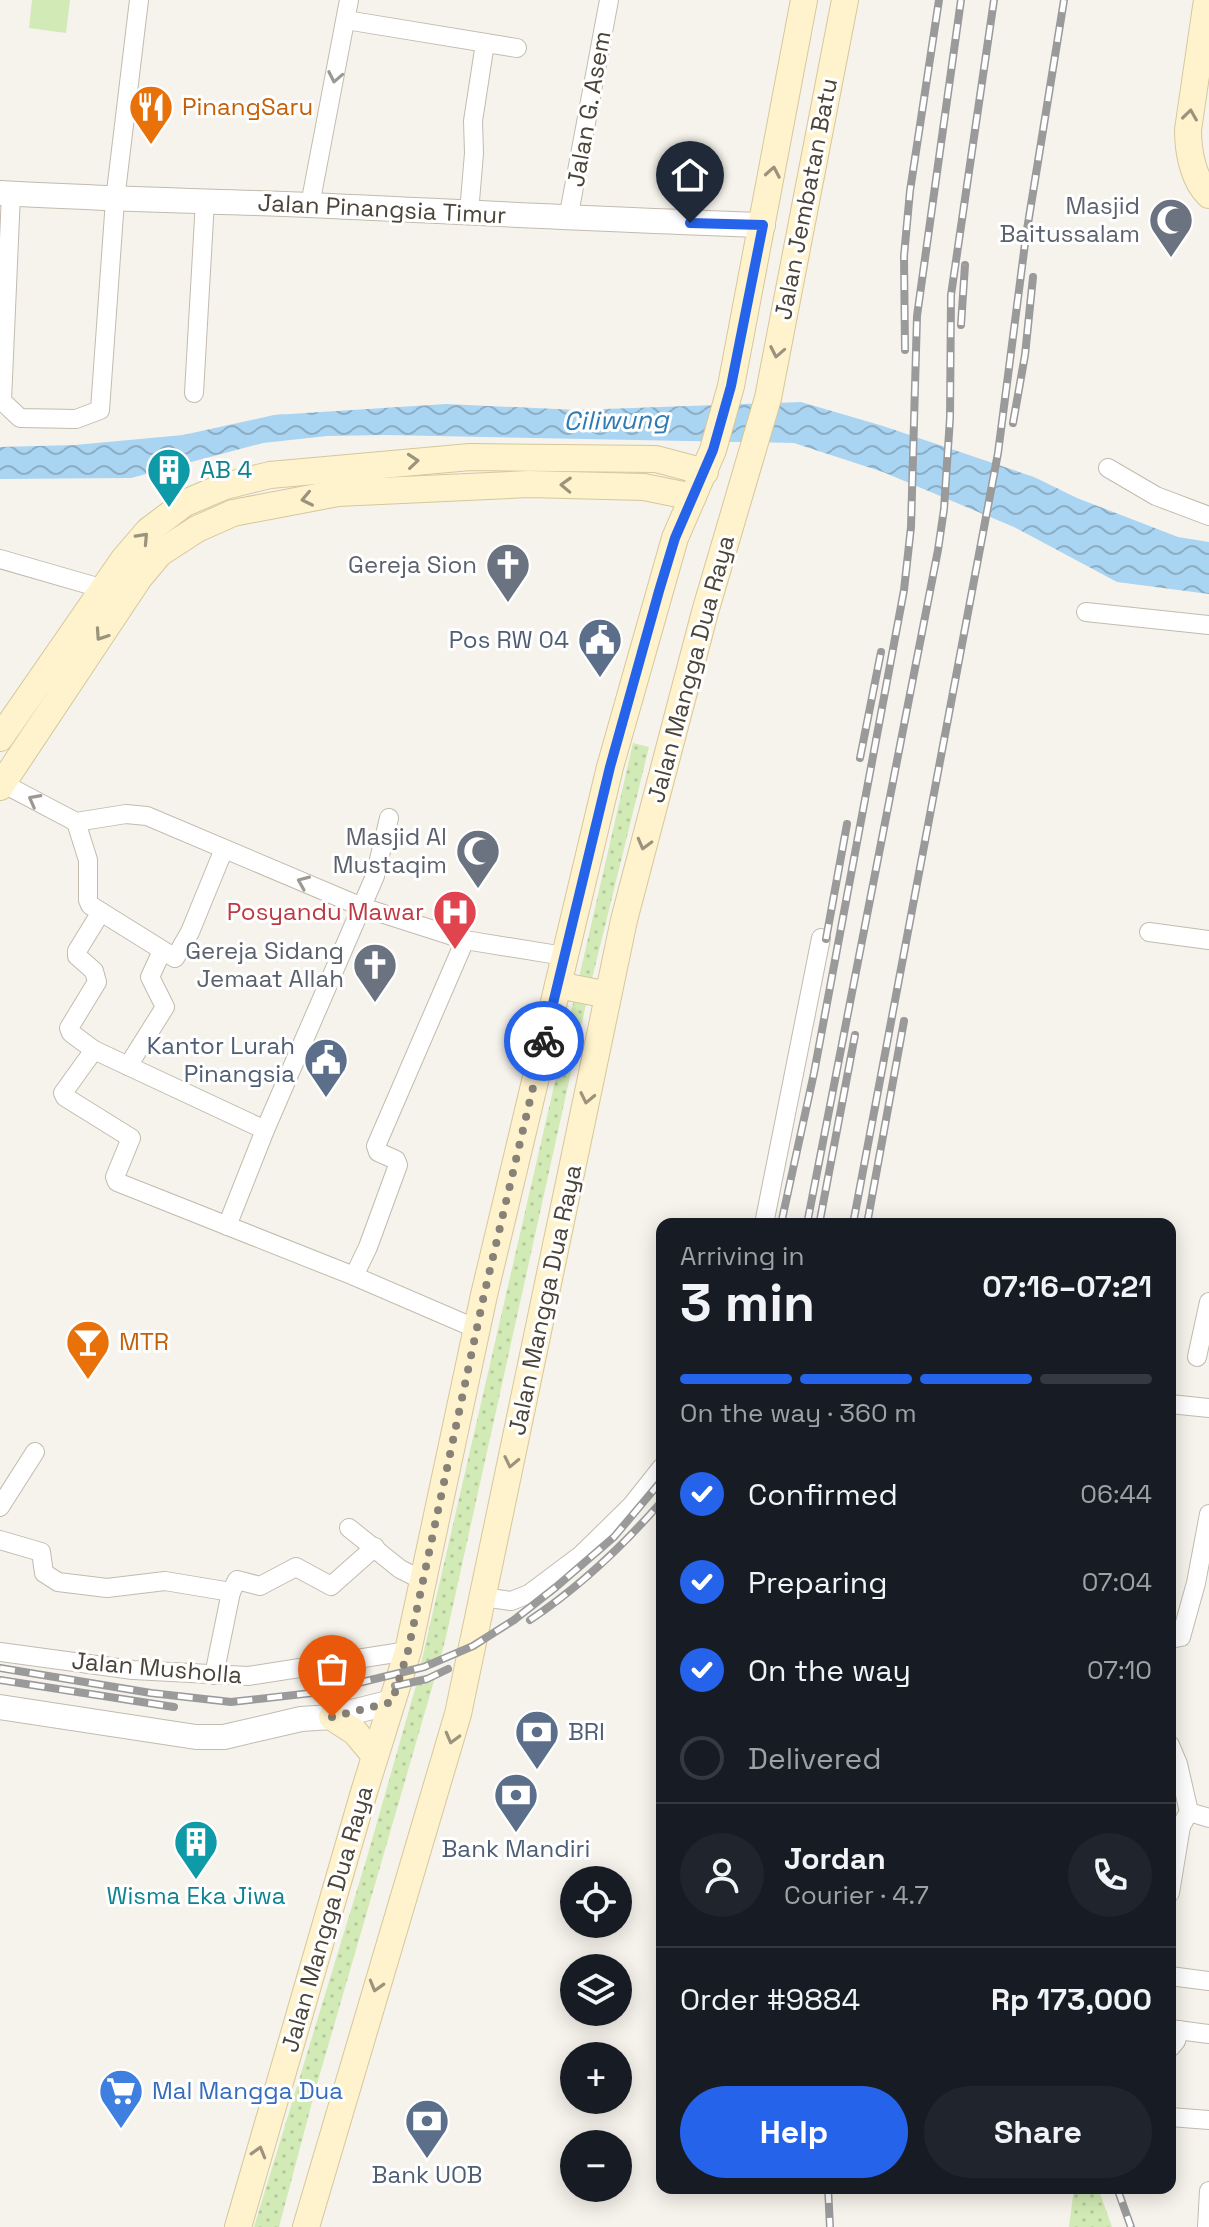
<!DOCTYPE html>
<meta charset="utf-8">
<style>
:root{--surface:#171b24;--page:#20242c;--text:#f1f3f6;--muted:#9ea1a6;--line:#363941;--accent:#2563eb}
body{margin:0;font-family:"Space Grotesk",sans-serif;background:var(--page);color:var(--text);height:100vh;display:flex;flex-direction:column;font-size:30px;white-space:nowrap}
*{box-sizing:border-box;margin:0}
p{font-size:26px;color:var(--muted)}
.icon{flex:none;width:44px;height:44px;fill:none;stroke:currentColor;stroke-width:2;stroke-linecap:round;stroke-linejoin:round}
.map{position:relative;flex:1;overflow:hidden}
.panel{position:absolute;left:656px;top:1218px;width:520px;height:976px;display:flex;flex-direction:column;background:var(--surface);border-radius:16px;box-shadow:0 4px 20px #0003}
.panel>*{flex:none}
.buttons{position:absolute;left:560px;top:1866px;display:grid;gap:16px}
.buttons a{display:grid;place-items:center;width:72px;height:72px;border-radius:50%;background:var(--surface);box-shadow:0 4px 20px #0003;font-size:40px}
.pin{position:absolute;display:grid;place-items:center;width:68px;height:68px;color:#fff;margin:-82px -34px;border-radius:50% 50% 50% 0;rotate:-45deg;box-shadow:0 0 8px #0007}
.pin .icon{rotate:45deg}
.courier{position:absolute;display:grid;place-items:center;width:80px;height:80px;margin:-40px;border:6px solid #2563eb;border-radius:50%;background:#fff;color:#222;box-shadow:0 2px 10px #0007}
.headline em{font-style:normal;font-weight:600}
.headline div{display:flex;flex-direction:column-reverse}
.headline{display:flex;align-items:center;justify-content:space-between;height:136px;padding:0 24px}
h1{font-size:52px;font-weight:600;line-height:60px}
.bar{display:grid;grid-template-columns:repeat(4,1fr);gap:12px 8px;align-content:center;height:96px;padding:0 24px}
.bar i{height:10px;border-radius:6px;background:var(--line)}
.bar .selected{background:var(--accent)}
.bar p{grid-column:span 4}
.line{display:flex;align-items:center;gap:20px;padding:0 24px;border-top:2px solid var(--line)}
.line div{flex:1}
.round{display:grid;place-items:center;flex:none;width:84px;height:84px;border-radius:42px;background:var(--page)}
ol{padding:0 24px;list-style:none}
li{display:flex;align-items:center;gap:24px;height:88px}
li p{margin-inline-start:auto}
li .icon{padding:8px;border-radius:50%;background:var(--accent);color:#fff;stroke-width:4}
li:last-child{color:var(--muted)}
li i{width:44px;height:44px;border:4px solid var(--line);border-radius:50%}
.cta{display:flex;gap:16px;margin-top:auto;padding:16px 24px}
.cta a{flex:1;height:92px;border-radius:48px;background:var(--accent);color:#fff;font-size:32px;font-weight:600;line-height:92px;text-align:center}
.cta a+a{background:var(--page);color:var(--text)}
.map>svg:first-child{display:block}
.grass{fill:url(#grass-dots)}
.pitch{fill:#d2eab5}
.water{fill:url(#water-waves)}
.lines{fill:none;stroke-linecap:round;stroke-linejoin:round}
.minor-casing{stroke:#c2bbae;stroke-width:20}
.tertiary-casing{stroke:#c2bbae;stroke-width:26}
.secondary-casing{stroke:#d6c79b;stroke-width:28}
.minor{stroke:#fff;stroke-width:18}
.tertiary{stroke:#fff;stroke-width:24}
.secondary{stroke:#fff3cd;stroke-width:26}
.rail-casing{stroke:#9a9a9a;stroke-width:8}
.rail{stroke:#fff;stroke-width:5;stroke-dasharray:15;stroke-linecap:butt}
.oneway{stroke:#9c9892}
.oneway2{stroke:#9c937c}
.done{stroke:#878178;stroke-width:8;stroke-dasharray:0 14.4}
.route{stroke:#2563eb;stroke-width:10}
.labels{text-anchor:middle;stroke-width:6;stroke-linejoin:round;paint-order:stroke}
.food-label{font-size:24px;fill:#c56008;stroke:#fff;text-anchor:start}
.street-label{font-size:24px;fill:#4b4439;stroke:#fff}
.worship-label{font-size:24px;fill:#5b616d;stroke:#fff;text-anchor:end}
.culture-label{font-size:24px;fill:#0d838f;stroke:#fff;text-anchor:start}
.service-label{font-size:24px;fill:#4e5e75;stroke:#fff;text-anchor:end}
.health-label{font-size:24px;fill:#be3a42;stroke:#fff;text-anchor:end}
.shop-label{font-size:24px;fill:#366cbe;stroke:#fff;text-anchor:start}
.water-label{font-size:26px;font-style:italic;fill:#2e7ab2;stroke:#fff}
</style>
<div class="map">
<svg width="1209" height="2227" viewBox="0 0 1209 2227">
<defs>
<pattern id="grass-dots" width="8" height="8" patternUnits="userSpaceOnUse" patternTransform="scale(2)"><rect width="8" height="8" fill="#d2eab5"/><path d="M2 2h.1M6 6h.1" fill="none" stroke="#b6ca9c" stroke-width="1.8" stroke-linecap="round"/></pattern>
<pattern id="water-waves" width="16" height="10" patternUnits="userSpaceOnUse" patternTransform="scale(2)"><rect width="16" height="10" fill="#a9d4f2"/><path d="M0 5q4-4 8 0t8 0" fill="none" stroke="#8caec5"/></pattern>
</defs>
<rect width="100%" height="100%" fill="#f6f3ec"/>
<g class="grass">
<polygon points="633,743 649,747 589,991 446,1637 440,1660 420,1668"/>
<polygon points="436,1674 315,2091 279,2227 254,2227 368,1854 417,1682"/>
<polygon points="1074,2188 1098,2188 1112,2227 1069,2227"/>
</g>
<polygon class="pitch" points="32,0 70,0 66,33 29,28"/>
<polygon class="water" points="801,402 883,426 1034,477 1077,498 1178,537 1209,542 1209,594 1117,582 1014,527 883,472 794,443 386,435 327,436 263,443 131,478 0,479 0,447 75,445 183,435 274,415 446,404 578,410"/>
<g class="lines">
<g class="minor-casing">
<g id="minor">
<polyline points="346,20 517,48"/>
<polyline points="11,194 2,401 20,418 76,419 100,410 115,200 139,0"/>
<polyline points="310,205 349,0"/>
<polyline points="469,213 474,153 473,121 485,43"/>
<polyline points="568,219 609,0"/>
<polyline points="194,393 205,201"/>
<polyline points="1108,468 1156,496 1209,516"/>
<polyline points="0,559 104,589"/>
<polyline points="1086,612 1209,625"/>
<polyline points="2,783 76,822 126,814 147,816 362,907 465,940 564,956"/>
<polyline points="76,822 88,860 88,900 90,905 175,958 190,932 224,849"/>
<polyline points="101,912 77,951 77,956 94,971 97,982 69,1028 71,1033 94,1050 63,1093 65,1097 131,1138 115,1177 117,1182 354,1276 477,1329"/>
<polyline points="1149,932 1209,940"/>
<polyline points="94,1050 265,1130"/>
<polyline points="128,1066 165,1007 150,977 162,951"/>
<polyline points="764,1224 821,938"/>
<polyline points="227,1226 265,1130 375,876 389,818"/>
<polyline points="354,1276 368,1247 398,1165 396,1160 378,1152 376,1146 465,940"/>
<polyline points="1197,1357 1209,1302"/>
<polyline points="1170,1404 1209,1408"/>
<polyline points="0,1507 35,1452"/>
<polyline points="349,1528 400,1569 422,1580"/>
<polyline points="0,1540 41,1552 44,1573 58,1582 107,1588 165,1581 231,1592 237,1580 260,1586 296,1567 331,1586 375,1547"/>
<polyline points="483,1597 511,1601 529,1594 581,1555 631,1506 662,1467"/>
<polyline points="1170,1639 1181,1637 1196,1583 1209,1514"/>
<polyline points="0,1652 133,1670 248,1676 408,1651"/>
<polyline points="214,1675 231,1592"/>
<polyline points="1170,1745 1178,1764 1189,1812 1181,1826 1170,1824"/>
<polyline points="1189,1812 1209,1818"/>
<polyline points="1170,1893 1181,1826"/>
<polyline points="1170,1976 1209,1981"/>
<polyline points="1170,2029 1209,2034"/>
<polyline points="1170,2048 1176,2041 1179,2030"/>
<polyline points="1170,2117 1209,2120"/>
<polyline points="1207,2227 1209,2191"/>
</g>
</g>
<g class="tertiary-casing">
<g id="tertiary">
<path d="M0,193C103,199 206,201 309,205C461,212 612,220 763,225"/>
<polyline points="0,1707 196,1737 224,1737 301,1719 332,1717 392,1702"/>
</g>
</g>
<g class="secondary-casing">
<g id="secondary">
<path d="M1207,0L1188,130C1188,151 1193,180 1209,195"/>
<polyline points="0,738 124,559 148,531 185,503 225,486 270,475 470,457 656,459 705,472"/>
<polyline points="0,787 139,578 160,553 197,529 233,513 338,493 529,484 644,487 693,497"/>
<polyline points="558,985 608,995"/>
<polyline points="332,1717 355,1732 375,1756"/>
<polyline points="238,2227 364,1792 408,1651 484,1295 610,767 675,538 713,450 731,386 804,0"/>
<polyline points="306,2227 458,1714 624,920 705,612 768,398 845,0"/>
</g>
</g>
<use href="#minor" class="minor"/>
<use href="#tertiary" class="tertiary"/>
<use href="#secondary" class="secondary"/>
<g class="rail-casing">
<g id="rail">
<polyline points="961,325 965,265"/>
<polyline points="905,350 904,256 910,191 939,0"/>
<polyline points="1013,423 1025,355 1033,277"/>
<polyline points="860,758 881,652"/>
<polyline points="826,939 847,824"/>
<polyline points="820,1220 855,1035"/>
<polyline points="781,1224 814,1073 904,590 911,527 917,316 961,0"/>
<polyline points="807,1224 938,550 944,509 950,418 951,295 994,0"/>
<polyline points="853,1224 998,453 1026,236 1064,0"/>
<polyline points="867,1224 904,1021"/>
<path d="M530,1620C581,1586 622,1547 662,1501"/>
<polyline points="0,1668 151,1693 231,1702 321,1692 424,1667 473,1646 514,1620 556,1587 614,1537 662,1480"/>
<polyline points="0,1680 174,1707"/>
<polyline points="395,1686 427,1679 448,1669"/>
<polyline points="828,2188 830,2227"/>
<polyline points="1117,2188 1131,2227"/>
</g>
</g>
<use href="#rail" class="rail"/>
</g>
<defs><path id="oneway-chevron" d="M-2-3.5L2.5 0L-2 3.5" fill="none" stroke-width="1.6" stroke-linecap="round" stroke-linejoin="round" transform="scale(2)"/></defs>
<g class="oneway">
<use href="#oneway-chevron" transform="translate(335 77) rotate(101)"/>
<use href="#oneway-chevron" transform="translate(34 800) rotate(-152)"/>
<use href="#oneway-chevron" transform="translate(303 882) rotate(-157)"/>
</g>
<g class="oneway2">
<use href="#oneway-chevron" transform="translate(1190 115) rotate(-82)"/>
<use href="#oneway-chevron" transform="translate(773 172) rotate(-80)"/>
<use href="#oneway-chevron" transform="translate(777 352) rotate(101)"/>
<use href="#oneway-chevron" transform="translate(413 461) rotate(-5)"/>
<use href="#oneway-chevron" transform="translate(566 485) rotate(-178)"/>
<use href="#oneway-chevron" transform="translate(307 499) rotate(168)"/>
<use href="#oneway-chevron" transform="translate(143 538) rotate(-47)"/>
<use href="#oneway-chevron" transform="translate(101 635) rotate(124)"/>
<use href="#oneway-chevron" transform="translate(644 844) rotate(105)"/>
<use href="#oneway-chevron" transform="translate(587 1098) rotate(102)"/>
<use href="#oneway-chevron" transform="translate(511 1462) rotate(102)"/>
<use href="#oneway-chevron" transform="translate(452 1738) rotate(105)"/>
<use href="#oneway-chevron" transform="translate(376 1986) rotate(106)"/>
<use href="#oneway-chevron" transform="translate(259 2152) rotate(-74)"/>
</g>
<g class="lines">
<polyline class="done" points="332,1717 392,1702 408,1651 484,1295 544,1041"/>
<polyline class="route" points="544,1041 610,767 659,591 675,538 713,450 731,386 763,225 690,223"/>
</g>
<defs>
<g id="restaurant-pin" transform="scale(2.3)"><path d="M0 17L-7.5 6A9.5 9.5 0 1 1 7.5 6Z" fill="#e8710a" stroke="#fff"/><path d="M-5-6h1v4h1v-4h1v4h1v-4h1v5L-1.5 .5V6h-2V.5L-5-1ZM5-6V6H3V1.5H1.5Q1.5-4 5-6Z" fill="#fff"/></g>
<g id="mosque-pin" transform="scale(2.3)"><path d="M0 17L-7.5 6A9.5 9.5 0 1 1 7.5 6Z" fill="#6b7280" stroke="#fff"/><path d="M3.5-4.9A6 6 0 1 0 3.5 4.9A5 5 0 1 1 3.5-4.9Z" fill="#fff"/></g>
<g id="building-pin" transform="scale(2.3)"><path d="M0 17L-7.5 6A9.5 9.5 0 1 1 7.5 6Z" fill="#0f9aa8" stroke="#fff"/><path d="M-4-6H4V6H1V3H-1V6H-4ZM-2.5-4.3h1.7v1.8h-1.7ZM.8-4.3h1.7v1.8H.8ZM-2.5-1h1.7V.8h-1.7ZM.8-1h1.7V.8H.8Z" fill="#fff"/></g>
<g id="church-pin" transform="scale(2.3)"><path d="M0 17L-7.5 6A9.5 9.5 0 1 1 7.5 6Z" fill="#6b7280" stroke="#fff"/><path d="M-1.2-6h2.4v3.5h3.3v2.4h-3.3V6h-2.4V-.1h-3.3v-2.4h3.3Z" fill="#fff"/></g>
<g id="civic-pin" transform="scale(2.3)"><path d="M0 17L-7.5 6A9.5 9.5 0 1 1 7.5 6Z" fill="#5c6f8a" stroke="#fff"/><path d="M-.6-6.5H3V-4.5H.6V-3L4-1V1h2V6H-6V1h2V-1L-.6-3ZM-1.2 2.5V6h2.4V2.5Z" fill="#fff"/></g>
<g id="hospital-pin" transform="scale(2.3)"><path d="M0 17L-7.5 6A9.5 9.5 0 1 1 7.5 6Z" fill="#e0444e" stroke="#fff"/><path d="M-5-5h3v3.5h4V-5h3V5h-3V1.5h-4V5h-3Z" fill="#fff"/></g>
<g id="bar-pin" transform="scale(2.3)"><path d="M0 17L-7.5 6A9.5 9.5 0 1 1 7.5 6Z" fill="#e8710a" stroke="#fff"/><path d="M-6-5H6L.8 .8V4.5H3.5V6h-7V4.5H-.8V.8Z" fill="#fff"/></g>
<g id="bank-pin" transform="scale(2.3)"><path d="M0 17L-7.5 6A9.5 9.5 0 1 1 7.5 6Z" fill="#5c6f8a" stroke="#fff"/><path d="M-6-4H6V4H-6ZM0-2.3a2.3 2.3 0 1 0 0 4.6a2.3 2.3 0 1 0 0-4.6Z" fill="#fff"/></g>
<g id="supermarket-pin" transform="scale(2.3)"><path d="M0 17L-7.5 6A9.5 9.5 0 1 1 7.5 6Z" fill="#3f7fe0" stroke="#fff"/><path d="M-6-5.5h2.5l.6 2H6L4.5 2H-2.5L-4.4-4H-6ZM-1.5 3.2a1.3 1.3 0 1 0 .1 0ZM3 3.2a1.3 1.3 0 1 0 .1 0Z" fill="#fff"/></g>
</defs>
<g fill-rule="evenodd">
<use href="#restaurant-pin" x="151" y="107"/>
<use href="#mosque-pin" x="1171" y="220"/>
<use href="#building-pin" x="169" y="470"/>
<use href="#church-pin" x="508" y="565"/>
<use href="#civic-pin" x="600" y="640"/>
<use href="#mosque-pin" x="478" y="851"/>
<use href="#hospital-pin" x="455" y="912"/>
<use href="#church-pin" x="375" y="965"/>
<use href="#civic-pin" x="326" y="1060"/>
<use href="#bar-pin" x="88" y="1342"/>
<use href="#bank-pin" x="537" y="1732"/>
<use href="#bank-pin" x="516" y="1795"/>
<use href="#building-pin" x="196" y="1842"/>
<use href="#supermarket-pin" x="121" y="2091"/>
<use href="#bank-pin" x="427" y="2121"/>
</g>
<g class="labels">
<g class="food-label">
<text x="182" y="115">PinangSaru</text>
<text x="119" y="1350">MTR</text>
</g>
<g class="street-label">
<text transform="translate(589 109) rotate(-80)" y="8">Jalan G. Asem</text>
<text transform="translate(806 199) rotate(-79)" y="8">Jalan Jembatan Batu</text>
<text transform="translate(382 209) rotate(3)" y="8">Jalan Pinangsia Timur</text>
<text transform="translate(691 669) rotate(-75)" y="8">Jalan Mangga Dua Raya</text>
<text transform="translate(545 1300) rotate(-78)" y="8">Jalan Mangga Dua Raya</text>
<text transform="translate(157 1668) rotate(5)" y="8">Jalan Musholla</text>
<text transform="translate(327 1919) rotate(-74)" y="8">Jalan Mangga Dua Raya</text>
</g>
<g class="worship-label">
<text x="1140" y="214">Masjid<tspan x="1140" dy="28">Baitussalam</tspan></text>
<text x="477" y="573">Gereja Sion</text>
<text x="447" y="845">Masjid Al<tspan x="447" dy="28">Mustaqim</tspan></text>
<text x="344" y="959">Gereja Sidang<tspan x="344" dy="28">Jemaat Allah</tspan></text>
</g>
<g class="culture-label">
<text x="200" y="478">AB 4</text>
<text x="196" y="1904" text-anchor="middle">Wisma Eka Jiwa</text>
</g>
<g class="service-label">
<text x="569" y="648">Pos RW 04</text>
<text x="295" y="1054">Kantor Lurah<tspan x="295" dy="28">Pinangsia</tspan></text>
<text x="568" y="1740" text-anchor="start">BRI</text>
<text x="516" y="1857" text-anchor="middle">Bank Mandiri</text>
<text x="427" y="2183" text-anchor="middle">Bank UOB</text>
</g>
<g class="health-label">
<text x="424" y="920">Posyandu Mawar</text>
</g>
<g class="shop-label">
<text x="152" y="2099">Mal Mangga Dua</text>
</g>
<g class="water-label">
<text transform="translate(616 420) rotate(-1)" y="9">Ciliwung</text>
</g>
</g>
</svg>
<div class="buttons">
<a><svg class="icon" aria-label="locate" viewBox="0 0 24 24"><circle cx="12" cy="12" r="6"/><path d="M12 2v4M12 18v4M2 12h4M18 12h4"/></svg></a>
<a><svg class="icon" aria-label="layers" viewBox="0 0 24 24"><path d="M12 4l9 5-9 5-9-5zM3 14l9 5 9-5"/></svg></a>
<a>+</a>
<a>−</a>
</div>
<div class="pin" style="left:332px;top:1717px;background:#ea580c"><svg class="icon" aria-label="bag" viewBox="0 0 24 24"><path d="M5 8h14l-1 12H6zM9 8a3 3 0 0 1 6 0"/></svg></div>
<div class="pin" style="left:690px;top:223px;background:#1f2937"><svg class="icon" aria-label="home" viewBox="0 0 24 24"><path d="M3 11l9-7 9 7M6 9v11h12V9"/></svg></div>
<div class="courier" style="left:544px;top:1041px"><svg class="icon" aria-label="bike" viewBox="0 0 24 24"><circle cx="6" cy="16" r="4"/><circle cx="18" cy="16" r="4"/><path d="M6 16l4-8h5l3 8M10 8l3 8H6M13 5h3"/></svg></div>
<section class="panel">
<div class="headline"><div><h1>3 min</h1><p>Arriving in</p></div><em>07:16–07:21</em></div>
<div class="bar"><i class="selected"></i><i class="selected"></i><i class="selected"></i><i></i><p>On the way · 360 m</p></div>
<ol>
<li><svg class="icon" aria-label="check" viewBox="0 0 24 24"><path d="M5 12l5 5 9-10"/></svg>Confirmed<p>06:44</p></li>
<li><svg class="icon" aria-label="check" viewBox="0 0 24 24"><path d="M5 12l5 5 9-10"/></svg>Preparing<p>07:04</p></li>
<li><svg class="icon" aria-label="check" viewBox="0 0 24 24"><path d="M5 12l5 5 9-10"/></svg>On the way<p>07:10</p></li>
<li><i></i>Delivered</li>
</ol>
<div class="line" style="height:144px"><a class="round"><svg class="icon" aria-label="person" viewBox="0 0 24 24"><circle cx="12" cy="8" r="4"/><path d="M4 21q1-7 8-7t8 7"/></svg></a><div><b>Jordan</b><p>Courier · 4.7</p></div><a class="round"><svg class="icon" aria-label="phone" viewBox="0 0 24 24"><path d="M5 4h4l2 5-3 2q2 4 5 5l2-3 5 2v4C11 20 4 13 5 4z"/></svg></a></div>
<div class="line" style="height:104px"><div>Order #9884</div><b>Rp 173,000</b></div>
<div class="cta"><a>Help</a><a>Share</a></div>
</section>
</div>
